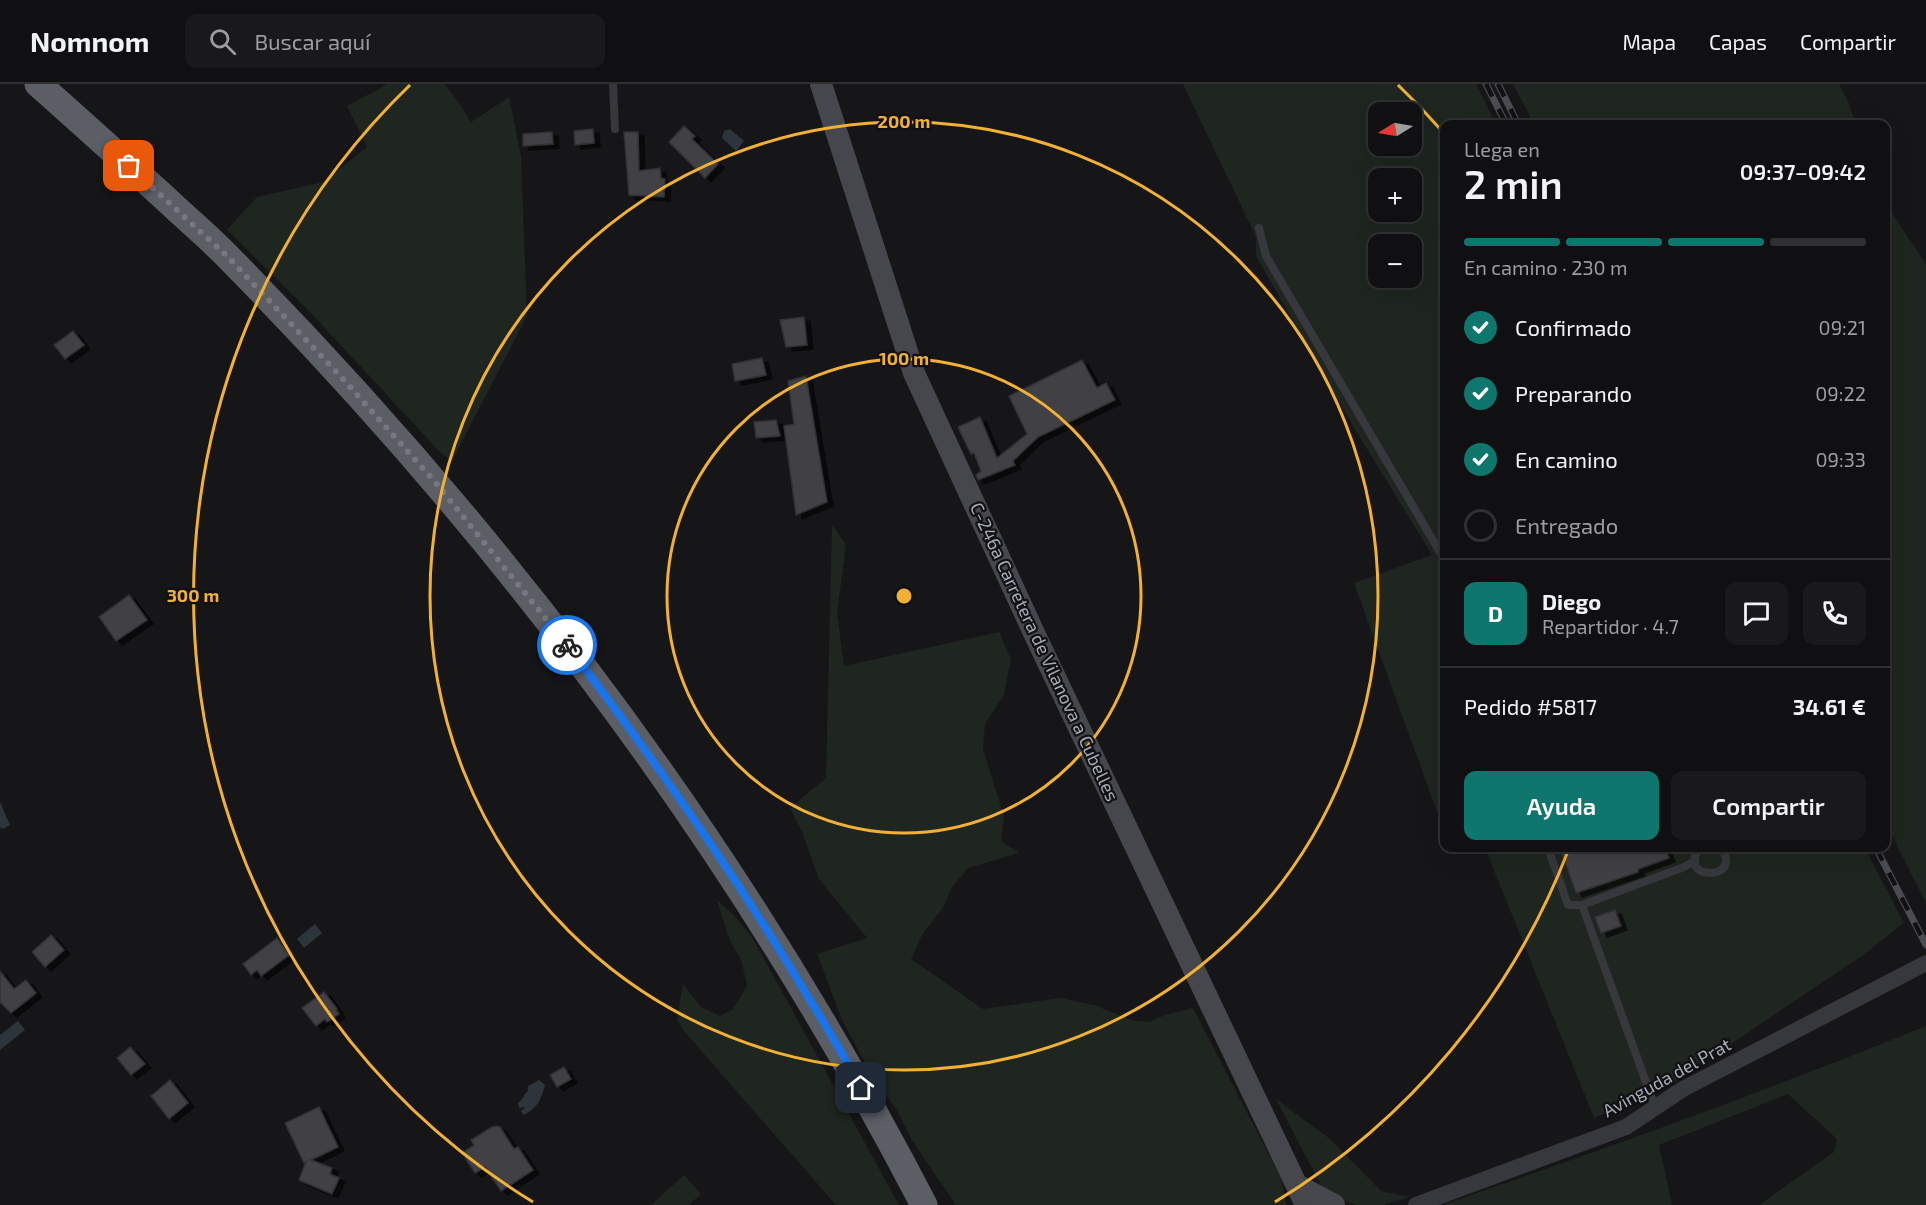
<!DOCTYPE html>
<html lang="es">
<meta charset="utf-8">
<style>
:root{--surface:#101012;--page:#19191b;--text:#f1f3f6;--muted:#9c9d9f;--line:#303032;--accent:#0f766e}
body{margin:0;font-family:"Exo 2",sans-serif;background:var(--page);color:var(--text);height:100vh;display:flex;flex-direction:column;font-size:22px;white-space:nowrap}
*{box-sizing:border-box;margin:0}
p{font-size:20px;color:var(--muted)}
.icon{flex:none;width:33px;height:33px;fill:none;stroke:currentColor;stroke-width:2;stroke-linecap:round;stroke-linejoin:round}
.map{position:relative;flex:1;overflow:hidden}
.sheet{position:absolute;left:1440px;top:36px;width:450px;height:732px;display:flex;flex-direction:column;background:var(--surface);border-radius:12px;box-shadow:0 6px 24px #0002,0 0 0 2px var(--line)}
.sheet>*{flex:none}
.needle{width:39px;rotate:259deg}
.fabs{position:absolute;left:1368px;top:18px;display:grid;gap:12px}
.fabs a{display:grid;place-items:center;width:54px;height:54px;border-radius:12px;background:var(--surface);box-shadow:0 6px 24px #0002,0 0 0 2px var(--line);font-size:30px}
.pin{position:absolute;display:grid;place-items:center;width:51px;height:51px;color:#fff;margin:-26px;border-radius:12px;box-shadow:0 3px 9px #0006}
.courier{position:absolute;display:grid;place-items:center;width:60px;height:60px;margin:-30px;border:4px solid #1a73e8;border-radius:50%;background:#fff;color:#222;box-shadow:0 2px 8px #0007}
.overview em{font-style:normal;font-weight:600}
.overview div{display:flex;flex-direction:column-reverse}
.overview{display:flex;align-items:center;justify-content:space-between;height:102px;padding:0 24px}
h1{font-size:39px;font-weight:600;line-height:45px}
.bar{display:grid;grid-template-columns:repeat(4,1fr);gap:9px 6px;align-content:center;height:72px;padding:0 24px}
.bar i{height:8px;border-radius:4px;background:var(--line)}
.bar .current{background:var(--accent)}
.bar p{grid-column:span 4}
.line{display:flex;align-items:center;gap:15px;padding:0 24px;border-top:2px solid var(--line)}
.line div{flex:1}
.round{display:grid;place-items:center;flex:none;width:63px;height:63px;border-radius:12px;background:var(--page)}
ol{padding:0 24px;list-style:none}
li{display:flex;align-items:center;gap:18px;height:66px}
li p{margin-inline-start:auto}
li .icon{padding:6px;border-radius:50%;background:var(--accent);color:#fff;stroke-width:4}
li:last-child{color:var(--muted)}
li i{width:33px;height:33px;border:3px solid var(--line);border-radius:50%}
.button{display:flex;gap:12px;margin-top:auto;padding:12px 24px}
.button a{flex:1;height:69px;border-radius:12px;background:var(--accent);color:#fff;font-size:24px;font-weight:600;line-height:69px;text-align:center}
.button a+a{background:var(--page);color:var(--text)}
header{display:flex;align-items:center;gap:36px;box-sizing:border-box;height:84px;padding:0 30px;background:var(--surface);border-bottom:2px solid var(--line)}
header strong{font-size:28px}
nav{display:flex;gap:33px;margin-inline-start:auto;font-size:21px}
.search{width:420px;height:54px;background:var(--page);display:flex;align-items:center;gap:15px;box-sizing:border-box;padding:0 21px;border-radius:12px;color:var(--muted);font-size:22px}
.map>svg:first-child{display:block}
.green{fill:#1e261f;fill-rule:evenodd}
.water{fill:#2c353c}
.building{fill:#404145;stroke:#303034;stroke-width:1.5;filter:url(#shadow)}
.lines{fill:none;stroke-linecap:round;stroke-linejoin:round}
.service{stroke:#37383d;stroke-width:8}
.minor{stroke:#37383d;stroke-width:16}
.secondary{stroke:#45474d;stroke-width:22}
.trunk{stroke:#5b5e65;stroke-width:27}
.rail-casing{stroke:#4a4c52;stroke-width:7}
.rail{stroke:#111113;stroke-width:4.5;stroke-dasharray:14;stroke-linecap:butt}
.done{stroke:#757880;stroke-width:6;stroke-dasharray:0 10.8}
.route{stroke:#1a73e8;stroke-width:8}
.ring{fill:none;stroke:#f2b134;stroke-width:3}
.labels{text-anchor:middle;stroke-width:4.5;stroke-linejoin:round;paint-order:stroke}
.street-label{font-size:18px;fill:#a8adb8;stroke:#111113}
.centre{fill:#f2b134;stroke:#111113;stroke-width:3}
.ring-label{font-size:18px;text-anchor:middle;font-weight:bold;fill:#f2b134;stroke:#111113;stroke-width:4.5;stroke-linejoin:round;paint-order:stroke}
</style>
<header>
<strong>Nomnom</strong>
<div class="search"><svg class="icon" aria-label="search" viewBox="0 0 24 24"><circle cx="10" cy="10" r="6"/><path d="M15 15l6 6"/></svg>Buscar aquí</div>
<nav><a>Mapa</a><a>Capas</a><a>Compartir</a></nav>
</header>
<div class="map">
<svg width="1926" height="1121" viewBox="0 0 1926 1121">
<defs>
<filter id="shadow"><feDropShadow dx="6" dy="4" stdDeviation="0" flood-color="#0009"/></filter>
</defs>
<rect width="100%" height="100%" fill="#161618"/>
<g class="green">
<polygon points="388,0 444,0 460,20 471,38 509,13 521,73 527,232 452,377 440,368 306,224 227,146 257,113 323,98 367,63 347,22"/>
<path d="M1183,0H1476L1496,40H1444V747L1354,499L1432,471L1353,342L1256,172V153ZM1378,28H1412V62H1378ZM1378,94H1412V128H1378ZM1378,160H1412V194H1378Z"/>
<polygon points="1513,0 1839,0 1848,17 1856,40 1534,40"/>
<polygon points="1886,120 1926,180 1926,819 1886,740"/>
<polygon points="832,441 846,461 837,529 844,582 999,548 1011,575 1004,611 985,640 983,665 1004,732 1001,757 1019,769 968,784 952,803 943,824 923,849 911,875 983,925 1060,914 1094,921 1134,937 1149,938 1165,931 1193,924 1280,1092 1287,1121 956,1121 912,1056 896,1025 873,993 843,938 817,870 867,854 819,795 802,748 790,724 826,694"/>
<polygon points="1485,764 1865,764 1904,839 1863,871 1667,1003 1594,1034"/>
<polygon points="717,816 735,832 752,853 899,1121 836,1121 683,946 677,935 683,900 701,923 720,932 732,926 747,902 741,875 730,857"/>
<path d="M1926,942V1121H1759L1834,1068L1837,1055L1788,1010L1659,1061L1672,1121H1442C1605,1065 1767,1007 1926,942Z"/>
<polygon points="1276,1015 1330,1055 1381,1107 1409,1113 1383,1121 1357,1121 1326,1111"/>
<polygon points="684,1091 701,1110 689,1121 651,1121"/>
</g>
<g class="water">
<polygon points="730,45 744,57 736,67 722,54 724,47"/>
<polygon points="0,718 10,741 3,745 0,743"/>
<polygon points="315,840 322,849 304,864 297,855"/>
<polygon points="18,937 25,946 0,966 0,951"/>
<path d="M539,996L545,1001C541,1016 537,1025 523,1031L521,1027L526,1023L519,1024L518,1019C523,1016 523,1011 528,1007V1002Z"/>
</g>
<g class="building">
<polygon points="684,42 695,52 692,55 718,80 705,94 669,58"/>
<polygon points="593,45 594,59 575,61 574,47"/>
<polygon points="552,48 553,60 523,62 523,50"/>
<polygon points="624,48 638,48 639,87 660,84 661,94 665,95 664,113 629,111"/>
<polygon points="804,233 807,261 786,263 780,236"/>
<polygon points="73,247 84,261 65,275 54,261"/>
<polygon points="762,274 766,291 735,297 732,280"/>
<polygon points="1082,276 1097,304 1106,299 1115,316 1038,353 1013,377 1015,381 978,396 976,391 981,387 974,369 971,370 958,343 980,333 997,374 1027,350 1009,312"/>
<polygon points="806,292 827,418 796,431 784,342 794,340 788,297"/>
<polygon points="776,336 780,352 756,354 754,338"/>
<polygon points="129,511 147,536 116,557 99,533"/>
<polygon points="1560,764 1665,764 1669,774 1638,785 1638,788 1576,809"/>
<polygon points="1615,826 1621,842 1601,849 1595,833"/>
<polygon points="51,851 64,866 45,883 32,868"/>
<polygon points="277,854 289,871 261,892 257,886 251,891 243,880"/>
<polygon points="0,887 14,905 26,896 36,909 11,929 0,918"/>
<polygon points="324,908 337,925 336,926 339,930 327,938 325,935 316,942 302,924"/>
<polygon points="130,963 145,980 131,991 117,974"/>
<polygon points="564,983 571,995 557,1003 550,991"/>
<polygon points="170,996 188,1019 169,1035 151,1012"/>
<polygon points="319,1023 338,1063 311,1076 332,1084 330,1090 339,1094 332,1110 299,1096 306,1078 304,1079 285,1039"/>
<polygon points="497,1042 500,1043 514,1065 518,1063 533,1086 501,1107 485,1083 475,1089 462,1069 474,1061 471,1056 492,1043"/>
</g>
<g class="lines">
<g class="service">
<polyline points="613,0 615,45"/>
<polyline points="1259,144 1266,172 1444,475"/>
<polyline points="1548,764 1568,821 1582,821 1684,783 1695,777"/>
<path d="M1700,764C1674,796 1745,798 1721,764"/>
<polyline points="1724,767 1733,764"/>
<polyline points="1582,821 1655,1023"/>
</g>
<polyline class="minor" points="1416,1121 1626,1043 1683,1005 1926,879"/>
<g class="secondary">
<polyline points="821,0 914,289 1034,549 1306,1121"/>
<polyline points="1297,1101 1334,1121"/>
</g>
<path class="trunk" d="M38,0C81,38 124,77 167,116C188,136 210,154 230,175C506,455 743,772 924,1121"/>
<g class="rail-casing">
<g id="rail">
<polyline points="1486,0 1506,40"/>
<polyline points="1498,0 1518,40"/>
<polyline points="1876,764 1926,861"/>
</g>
</g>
<use href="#rail" class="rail"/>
</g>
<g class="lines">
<polyline class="done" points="129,82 228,173 342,294 436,399 567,561"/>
<path class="route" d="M567,561C644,662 718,766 785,875C811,918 838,960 861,1004"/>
</g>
<g class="ring">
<circle cx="904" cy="512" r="237"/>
<circle cx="904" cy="512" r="474"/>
<path d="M1568 767A711 711 0 0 1 1275 1118M533 1118A711 711 0 0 1 410 1M1398 1A711 711 0 0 1 1441 46"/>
</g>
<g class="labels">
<g class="street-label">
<text transform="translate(1044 568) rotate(65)" y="6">C-246a Carretera de Vilanova a Cubelles</text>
<text transform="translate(1667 994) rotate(-29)" y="6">Avinguda del Prat</text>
</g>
</g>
<circle cx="904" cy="512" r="9" class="centre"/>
<g class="ring-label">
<text x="904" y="44">200 m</text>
<text x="904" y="281">100 m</text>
<text x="193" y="518">300 m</text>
</g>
</svg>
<div class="fabs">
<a><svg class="needle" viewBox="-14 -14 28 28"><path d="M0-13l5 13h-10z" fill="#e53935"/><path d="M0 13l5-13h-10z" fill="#9c9d9f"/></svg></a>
<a>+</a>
<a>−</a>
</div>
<div class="pin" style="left:129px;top:82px;background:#ea580c"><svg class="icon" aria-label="bag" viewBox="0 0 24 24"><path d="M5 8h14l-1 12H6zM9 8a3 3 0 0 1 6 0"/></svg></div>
<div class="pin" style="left:861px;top:1004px;background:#1f2937"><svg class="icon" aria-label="home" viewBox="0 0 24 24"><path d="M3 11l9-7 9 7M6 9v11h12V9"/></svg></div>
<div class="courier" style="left:567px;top:561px"><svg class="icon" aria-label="bike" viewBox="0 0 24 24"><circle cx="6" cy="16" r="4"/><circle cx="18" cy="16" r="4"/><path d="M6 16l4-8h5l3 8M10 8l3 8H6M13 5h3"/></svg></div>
<section class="sheet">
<div class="overview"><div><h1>2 min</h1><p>Llega en</p></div><em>09:37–09:42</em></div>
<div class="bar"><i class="current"></i><i class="current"></i><i class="current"></i><i></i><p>En camino · 230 m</p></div>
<ol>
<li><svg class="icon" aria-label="check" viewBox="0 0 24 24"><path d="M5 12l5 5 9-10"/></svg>Confirmado<p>09:21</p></li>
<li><svg class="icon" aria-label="check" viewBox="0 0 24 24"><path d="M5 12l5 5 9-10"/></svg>Preparando<p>09:22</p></li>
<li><svg class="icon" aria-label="check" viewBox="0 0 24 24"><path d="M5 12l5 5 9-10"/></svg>En camino<p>09:33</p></li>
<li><i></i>Entregado</li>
</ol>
<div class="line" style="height:108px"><b class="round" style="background:var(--accent);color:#fff">D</b><div><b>Diego</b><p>Repartidor · 4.7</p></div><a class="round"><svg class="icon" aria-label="chat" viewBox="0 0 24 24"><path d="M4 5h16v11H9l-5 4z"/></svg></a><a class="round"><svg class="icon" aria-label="phone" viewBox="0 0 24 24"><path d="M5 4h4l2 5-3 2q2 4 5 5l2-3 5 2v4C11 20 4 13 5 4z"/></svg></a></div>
<div class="line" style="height:78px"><div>Pedido #5817</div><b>34.61 €</b></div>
<div class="button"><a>Ayuda</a><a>Compartir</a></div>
</section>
</div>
